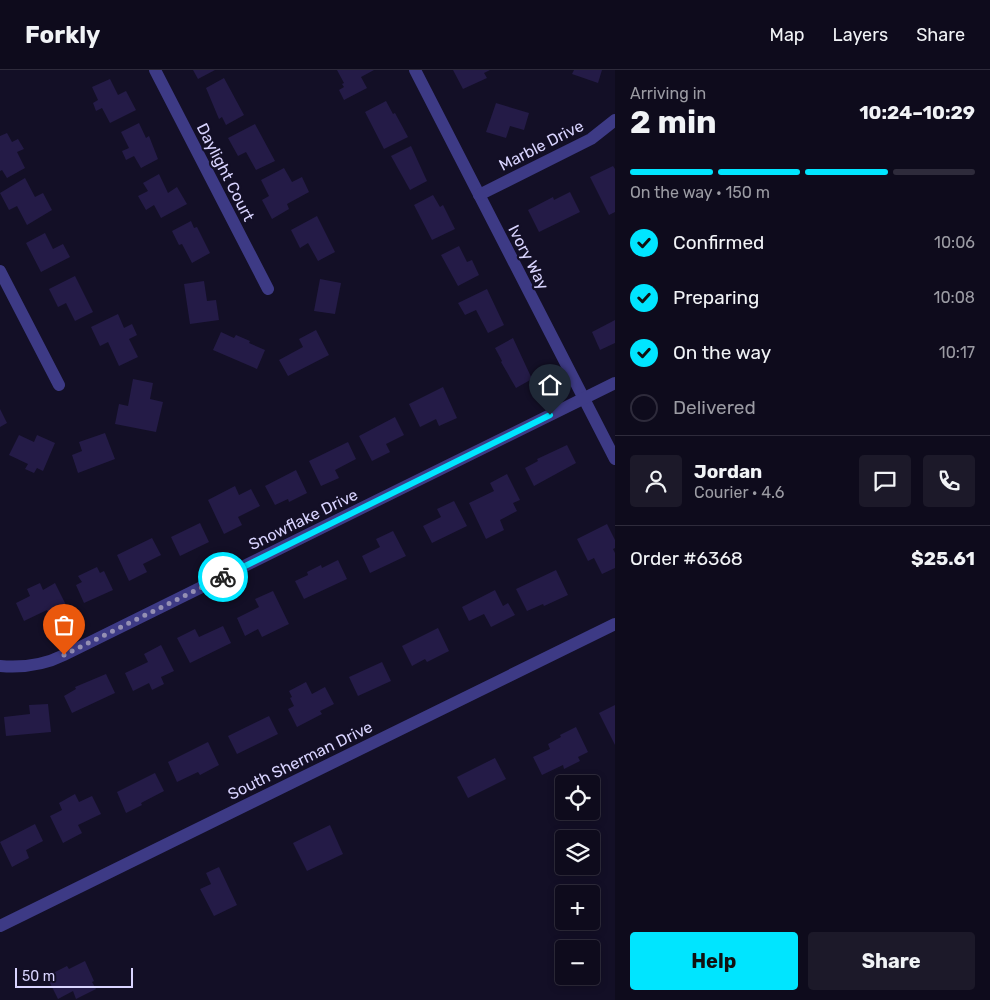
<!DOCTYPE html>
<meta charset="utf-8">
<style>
:root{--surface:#0e0b1c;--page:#1c1929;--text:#f1f3f6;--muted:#9b9ba3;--line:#2e2b3b;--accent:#00e5ff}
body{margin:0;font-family:Rubik,sans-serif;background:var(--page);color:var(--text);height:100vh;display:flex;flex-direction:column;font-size:19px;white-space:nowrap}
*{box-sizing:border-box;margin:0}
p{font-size:16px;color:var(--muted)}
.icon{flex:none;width:28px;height:28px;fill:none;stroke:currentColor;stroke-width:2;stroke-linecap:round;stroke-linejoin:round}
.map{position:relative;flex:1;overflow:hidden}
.sheet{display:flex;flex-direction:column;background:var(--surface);width:375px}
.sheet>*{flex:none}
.controls{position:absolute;left:555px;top:705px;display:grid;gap:10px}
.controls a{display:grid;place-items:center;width:45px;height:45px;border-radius:5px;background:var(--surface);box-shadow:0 2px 8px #0003,0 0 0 1px var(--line);font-size:25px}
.scale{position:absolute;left:15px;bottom:12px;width:118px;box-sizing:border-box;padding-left:5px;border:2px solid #d9d4ff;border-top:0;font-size:14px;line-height:18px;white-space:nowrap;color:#d9d4ff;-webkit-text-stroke:4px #130f26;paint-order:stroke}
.pin{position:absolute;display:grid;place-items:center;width:42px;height:42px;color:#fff;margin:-51px -21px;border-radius:50% 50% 50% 0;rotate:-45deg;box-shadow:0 0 5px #0007}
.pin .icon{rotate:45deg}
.courier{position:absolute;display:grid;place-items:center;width:50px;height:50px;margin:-25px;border:4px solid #00e5ff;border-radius:50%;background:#fff;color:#222;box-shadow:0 1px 6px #0007}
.summary em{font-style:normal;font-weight:700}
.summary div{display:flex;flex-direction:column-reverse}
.summary{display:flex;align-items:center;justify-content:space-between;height:85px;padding:0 15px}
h1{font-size:32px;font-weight:700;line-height:38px}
.bar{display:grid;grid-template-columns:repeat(4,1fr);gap:8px 5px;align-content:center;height:60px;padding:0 15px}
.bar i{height:6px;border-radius:4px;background:var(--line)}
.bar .on{background:var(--accent)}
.bar p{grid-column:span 4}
.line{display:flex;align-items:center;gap:12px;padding:0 15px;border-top:1px solid var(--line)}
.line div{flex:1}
.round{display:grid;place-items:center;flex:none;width:52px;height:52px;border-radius:5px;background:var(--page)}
ol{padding:0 15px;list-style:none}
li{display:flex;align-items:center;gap:15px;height:55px}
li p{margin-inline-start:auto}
li .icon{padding:5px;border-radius:50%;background:var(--accent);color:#111;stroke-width:4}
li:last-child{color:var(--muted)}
li i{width:28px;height:28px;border:2px solid var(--line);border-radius:50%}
.primary-button{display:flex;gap:10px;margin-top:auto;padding:10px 15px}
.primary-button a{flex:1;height:58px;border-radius:5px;background:var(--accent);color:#111;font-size:20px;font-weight:700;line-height:58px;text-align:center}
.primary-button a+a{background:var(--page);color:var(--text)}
header{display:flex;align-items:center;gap:30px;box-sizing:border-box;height:70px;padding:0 25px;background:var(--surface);border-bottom:1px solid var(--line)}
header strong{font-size:24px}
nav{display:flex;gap:28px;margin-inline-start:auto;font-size:18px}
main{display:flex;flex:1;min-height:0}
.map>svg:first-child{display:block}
.building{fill:#241b47}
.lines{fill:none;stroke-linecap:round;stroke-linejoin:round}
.minor{stroke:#3d3a85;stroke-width:12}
.done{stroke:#948fb3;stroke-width:5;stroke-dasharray:0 9}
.route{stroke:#00e5ff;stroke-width:6}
.labels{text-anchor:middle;stroke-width:4.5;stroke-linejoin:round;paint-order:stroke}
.street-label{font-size:16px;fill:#d9d4ff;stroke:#130f26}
</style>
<header>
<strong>Forkly</strong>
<nav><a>Map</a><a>Layers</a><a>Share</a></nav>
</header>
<main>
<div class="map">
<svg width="615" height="930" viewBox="0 0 615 930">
<rect width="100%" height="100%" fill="#130f26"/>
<g class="building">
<polygon points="193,0 215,0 198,9"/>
<polygon points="337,0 374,0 361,7 367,18 344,30 339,20 344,17 342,14 344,13"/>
<polygon points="453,0 490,0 484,3 487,8 463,19"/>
<polygon points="574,0 602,0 598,13 572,4"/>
<polygon points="224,8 244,45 226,55 222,47 219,49 206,18"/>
<polygon points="110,9 118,25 126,21 136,40 110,53 102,38 96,41 93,33 98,30 92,17"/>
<polygon points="386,31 393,44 395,43 408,67 384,79 365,42"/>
<polygon points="496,33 529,43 524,60 510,56 506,68 486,62"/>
<polygon points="139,53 146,68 149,66 158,89 141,98 134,86 126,90 122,81 129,78 121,62"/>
<polygon points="255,54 275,91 256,100 246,82 238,86 228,68"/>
<polygon points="7,63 12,72 18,69 24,79 17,82 25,98 7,108 2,100 0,101 0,66"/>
<polygon points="411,76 427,111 410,120 391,86"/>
<polygon points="613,96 615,99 615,142 609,145 590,107"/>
<polygon points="284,98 292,112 302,107 309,122 287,134 289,139 272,149 262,130 269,126 261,110"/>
<polygon points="159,104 168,123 177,117 187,134 161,148 154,135 146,140 138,126 148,121 143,113"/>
<polygon points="25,108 35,127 43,123 52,140 27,155 17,136 9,140 0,123"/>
<polygon points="570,122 580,142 539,162 528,140 553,127 554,130"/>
<polygon points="433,125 440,137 443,135 455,159 432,170 414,135"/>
<polygon points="317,146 335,182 318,191 308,173 300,178 291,160"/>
<polygon points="191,151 194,158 197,157 210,183 192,193 182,174 179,175 172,161"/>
<polygon points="45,163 53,179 63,174 70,187 41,202 26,173"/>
<polygon points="459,176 467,192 472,190 479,205 458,216 441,185"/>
<polygon points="75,206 93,242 75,251 66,233 58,237 49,219"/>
<polygon points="320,209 341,213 335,244 314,241"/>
<polygon points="204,211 207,231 216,230 219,250 190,254 184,214"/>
<polygon points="487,219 504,255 488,263 476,240 465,245 458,233"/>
<polygon points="118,244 124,258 132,254 137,265 129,269 138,287 119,296 108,272 100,276 91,257"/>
<polygon points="615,250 615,273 600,280 592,262"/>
<polygon points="316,260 329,285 288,306 279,290 303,277 299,269"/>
<polygon points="221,262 234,268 236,265 250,271 249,273 265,280 257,299 213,280"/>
<polygon points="513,268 532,309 516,318 501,292 502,291 495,278"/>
<polygon points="133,309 153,313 150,329 163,332 156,362 115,354 119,334 128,336"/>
<polygon points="443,317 457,348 439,356 436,349 420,357 409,334"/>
<polygon points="0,339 7,353 0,357"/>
<polygon points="395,347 404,365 386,374 390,382 372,391 359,366"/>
<polygon points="105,363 115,389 78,403 72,385 82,381 79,372"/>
<polygon points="19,365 34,372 37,365 55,373 43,401 37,398 34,403 25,399 28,394 9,385"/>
<polygon points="348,372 356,389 335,400 339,408 321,416 309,391"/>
<polygon points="567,375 576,393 534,416 525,398 538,391 537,389"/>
<polygon points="296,400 307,423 289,432 288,429 275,435 265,416"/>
<polygon points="507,404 520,430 513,433 517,441 500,450 504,460 486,469 469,433 494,421 490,413"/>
<polygon points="235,416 239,425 251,419 260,436 238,447 242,455 224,464 208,430"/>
<polygon points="454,431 467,456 432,473 423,456 441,447 437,439"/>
<polygon points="200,453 209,472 180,486 171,467"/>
<polygon points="607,454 615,470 615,478 613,479 615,483 615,498 602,504 594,488 588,491 577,469"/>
<polygon points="393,461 406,486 370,503 362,486 380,477 376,469"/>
<polygon points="152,468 161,485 143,494 147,502 129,511 117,485"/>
<polygon points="338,490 347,509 304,529 295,511 308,505 307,502 321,495 322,498"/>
<polygon points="97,497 100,503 104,501 113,520 84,533 76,515 82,512 78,506"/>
<polygon points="556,500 568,525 544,536 543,534 527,541 516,519"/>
<polygon points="40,513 43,520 55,513 68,539 50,548 47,540 24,551 16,533 30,526 27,519"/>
<polygon points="495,520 503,536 508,533 515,545 491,557 484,544 469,551 462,537"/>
<polygon points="273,521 289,554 262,567 258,559 245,566 237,548 259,537 255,529"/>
<polygon points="223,556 231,573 190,593 177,568 195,559 199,567"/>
<polygon points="438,558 449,581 427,592 425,589 412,596 402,576"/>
<polygon points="161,575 174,601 161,607 164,614 152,620 149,613 133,621 125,603 148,592 144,584"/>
<polygon points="382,592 391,611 358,626 349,607"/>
<polygon points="106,604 115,623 72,643 64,626 76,619 75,617"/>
<polygon points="306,612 312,624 325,617 334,634 320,641 322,644 297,657 288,639 294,636 290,628 292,627 289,621"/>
<polygon points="48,634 51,662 6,666 4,647 30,644 29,635"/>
<polygon points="615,635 615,675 599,643"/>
<polygon points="269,646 278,664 237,684 228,666"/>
<polygon points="576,657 588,682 578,687 580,691 564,699 563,695 542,705 533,687 550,679 548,674 561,667 560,665"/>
<polygon points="208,672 219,695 200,705 198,702 177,712 168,692"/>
<polygon points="495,688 506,709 468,728 457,707"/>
<polygon points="155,703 164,721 141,733 142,735 126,743 117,722"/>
<polygon points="75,724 79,732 92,726 101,744 78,755 82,763 63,773 50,746 62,740 59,733"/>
<polygon points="35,754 43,771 26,780 29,788 12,797 0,772"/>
<polygon points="330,755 343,784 307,801 293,773"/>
<polygon points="219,797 237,835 214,846 200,819 211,814 206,803"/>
<polygon points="85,891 94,911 92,912 96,919 76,929 73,921 58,929 48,909 55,906 53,903 67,896 69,899"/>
</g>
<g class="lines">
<g class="minor">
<polyline points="155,0 268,219"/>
<polyline points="415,0 615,389"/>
<polyline points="479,125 591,69 615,50"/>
<polyline points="0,201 59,315"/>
<path d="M0,596C23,598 44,595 64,585L615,313"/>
<polyline points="0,856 615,554"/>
</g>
</g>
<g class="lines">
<polyline class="done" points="64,585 223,507"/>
<polyline class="route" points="223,507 550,345"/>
</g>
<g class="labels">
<g class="street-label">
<text transform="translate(541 75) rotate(-27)" y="6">Marble Drive</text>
<text transform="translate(226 102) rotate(63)" y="6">Daylight Court</text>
<text transform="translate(529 187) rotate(63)" y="6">Ivory Way</text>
<text transform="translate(303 449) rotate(-26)" y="6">Snowflake Drive</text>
<text transform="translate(300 690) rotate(-26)" y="6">South Sherman Drive</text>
</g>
</g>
</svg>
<div class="controls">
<a><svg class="icon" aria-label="locate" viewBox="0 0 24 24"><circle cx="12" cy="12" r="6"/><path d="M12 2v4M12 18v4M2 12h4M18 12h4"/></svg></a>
<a><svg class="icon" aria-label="layers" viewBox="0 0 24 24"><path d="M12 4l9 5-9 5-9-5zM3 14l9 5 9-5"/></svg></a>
<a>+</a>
<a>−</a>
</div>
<div class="scale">50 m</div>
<div class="pin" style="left:64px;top:585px;background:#ea580c"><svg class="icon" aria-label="bag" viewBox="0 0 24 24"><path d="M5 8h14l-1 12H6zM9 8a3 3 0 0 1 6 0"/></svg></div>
<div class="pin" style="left:550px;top:345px;background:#1f2937"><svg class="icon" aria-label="home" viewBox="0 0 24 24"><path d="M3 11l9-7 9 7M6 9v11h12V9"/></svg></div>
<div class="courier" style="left:223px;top:507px"><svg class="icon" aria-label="bike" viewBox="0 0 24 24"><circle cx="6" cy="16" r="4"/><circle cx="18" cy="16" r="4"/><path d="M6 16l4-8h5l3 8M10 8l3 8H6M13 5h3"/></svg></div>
</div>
<section class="sheet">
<div class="summary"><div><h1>2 min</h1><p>Arriving in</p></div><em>10:24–10:29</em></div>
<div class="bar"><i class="on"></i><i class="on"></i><i class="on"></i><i></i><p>On the way · 150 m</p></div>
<ol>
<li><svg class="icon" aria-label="check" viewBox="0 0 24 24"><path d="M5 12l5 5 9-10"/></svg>Confirmed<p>10:06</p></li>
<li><svg class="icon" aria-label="check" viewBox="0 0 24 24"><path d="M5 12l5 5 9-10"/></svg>Preparing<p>10:08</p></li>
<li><svg class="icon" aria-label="check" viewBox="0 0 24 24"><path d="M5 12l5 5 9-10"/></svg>On the way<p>10:17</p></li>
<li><i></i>Delivered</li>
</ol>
<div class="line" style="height:90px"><a class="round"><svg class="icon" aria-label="person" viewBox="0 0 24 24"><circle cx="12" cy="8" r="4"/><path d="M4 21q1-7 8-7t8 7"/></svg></a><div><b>Jordan</b><p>Courier · 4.6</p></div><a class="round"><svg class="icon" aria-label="chat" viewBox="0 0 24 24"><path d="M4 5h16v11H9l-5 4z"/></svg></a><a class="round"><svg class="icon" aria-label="phone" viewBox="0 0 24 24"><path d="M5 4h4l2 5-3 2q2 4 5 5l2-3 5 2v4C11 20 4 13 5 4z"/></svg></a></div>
<div class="line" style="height:65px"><div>Order #6368</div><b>$25.61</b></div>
<div class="primary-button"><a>Help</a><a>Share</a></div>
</section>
</main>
